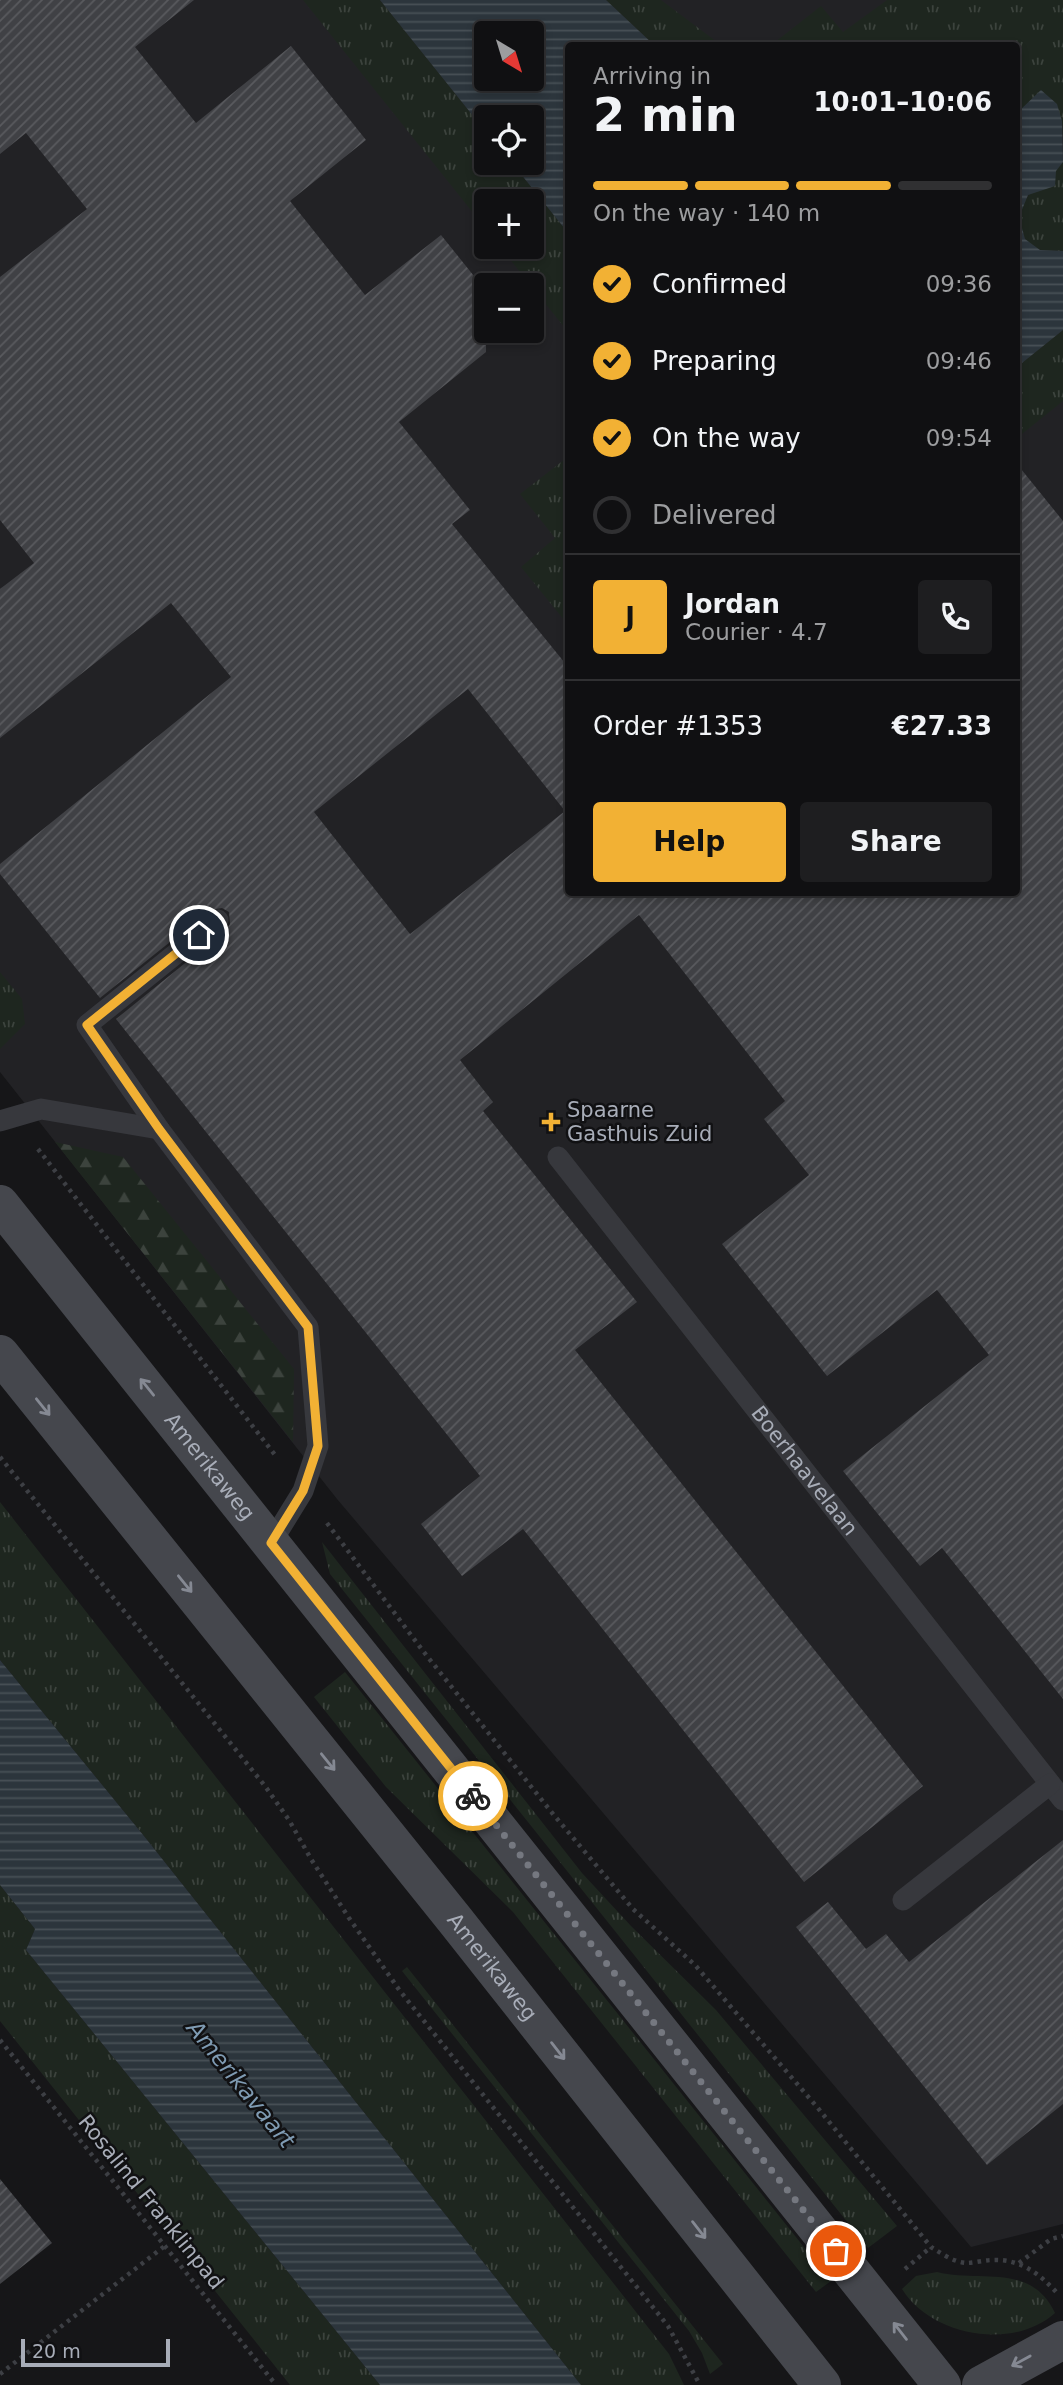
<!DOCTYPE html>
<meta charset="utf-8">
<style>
:root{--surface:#101012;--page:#1e1e20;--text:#f1f3f6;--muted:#9c9d9f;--line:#303032;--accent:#f2b134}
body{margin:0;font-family:"DejaVu Sans",sans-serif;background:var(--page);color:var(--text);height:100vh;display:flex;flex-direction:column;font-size:26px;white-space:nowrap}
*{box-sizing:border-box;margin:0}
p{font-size:23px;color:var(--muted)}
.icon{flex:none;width:38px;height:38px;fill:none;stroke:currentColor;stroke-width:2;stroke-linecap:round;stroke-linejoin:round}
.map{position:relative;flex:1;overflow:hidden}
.panel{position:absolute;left:565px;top:42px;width:455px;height:854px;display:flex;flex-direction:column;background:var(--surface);border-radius:7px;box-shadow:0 4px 10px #0003,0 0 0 2px var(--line)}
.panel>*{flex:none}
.needle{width:46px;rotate:142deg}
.fabs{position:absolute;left:474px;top:21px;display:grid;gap:14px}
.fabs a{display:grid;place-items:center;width:70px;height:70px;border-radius:7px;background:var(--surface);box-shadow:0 4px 10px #0003,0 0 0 2px var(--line);font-size:35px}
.scale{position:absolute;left:21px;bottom:18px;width:149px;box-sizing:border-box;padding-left:7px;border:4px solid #a8adb8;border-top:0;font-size:19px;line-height:24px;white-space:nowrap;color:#a8adb8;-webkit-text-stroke:5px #111113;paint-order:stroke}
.pin{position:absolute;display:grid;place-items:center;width:60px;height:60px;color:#fff;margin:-30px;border:4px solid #fff;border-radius:50%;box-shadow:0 2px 7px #0007}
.courier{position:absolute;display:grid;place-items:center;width:70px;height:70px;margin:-35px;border:5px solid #f2b134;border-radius:50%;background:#fff;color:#222;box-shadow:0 2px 9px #0007}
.overview em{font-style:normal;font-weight:600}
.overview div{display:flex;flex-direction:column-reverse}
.overview{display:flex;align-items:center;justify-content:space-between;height:119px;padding:0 28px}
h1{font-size:46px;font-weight:600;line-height:52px}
.bar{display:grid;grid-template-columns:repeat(4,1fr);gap:10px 7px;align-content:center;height:84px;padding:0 28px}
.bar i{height:9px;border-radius:5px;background:var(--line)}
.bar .on{background:var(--accent)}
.bar p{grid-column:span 4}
.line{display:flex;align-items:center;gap:18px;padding:0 28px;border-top:2px solid var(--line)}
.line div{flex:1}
.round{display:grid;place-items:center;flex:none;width:74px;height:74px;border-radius:7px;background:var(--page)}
ol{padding:0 28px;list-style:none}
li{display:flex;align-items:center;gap:21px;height:77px}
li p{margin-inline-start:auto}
li .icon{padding:7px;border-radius:50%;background:var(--accent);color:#111;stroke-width:4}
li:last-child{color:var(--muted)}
li i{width:38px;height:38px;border:4px solid var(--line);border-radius:50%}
.button{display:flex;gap:14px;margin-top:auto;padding:14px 28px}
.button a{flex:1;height:80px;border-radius:7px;background:var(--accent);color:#111;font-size:28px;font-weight:600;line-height:80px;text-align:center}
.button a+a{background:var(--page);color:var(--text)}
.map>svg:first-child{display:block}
.built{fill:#222225;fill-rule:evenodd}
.grass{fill:url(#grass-tufts)}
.forest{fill:url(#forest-firs)}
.water{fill:url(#water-rules);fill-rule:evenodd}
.building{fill:url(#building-hatch);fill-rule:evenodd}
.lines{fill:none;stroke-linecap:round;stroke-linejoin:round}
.path{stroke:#3d3f44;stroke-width:4.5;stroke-dasharray:3.5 5;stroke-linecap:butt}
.service{stroke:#37383d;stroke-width:21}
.secondary{stroke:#45474d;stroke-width:38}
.oneway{stroke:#858993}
.done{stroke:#757880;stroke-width:7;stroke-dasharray:0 12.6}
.route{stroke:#f2b134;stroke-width:9}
.poi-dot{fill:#f2b134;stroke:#111113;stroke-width:2.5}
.labels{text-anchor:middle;stroke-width:5;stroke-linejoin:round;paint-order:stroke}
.poi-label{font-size:21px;fill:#a8adb8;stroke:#111113;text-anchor:start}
.street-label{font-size:21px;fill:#a8adb8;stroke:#111113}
.water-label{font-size:23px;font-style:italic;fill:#7f9bb3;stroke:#111113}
</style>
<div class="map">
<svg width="1063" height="2385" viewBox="0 0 1063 2385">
<defs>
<pattern id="grass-tufts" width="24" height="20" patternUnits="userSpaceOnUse" patternTransform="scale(1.75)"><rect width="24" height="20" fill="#1e261f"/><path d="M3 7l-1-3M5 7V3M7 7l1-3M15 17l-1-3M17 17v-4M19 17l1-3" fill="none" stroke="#3c433d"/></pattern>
<pattern id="forest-firs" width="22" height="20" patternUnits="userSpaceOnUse" patternTransform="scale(1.75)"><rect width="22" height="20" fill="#1e261f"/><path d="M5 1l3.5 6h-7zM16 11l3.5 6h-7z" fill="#3c433d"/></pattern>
<pattern id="water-rules" width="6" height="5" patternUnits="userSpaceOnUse" patternTransform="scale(1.75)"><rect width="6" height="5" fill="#2c353c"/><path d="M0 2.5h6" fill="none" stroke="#485056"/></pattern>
<pattern id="building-hatch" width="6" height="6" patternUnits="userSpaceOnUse" patternTransform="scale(1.75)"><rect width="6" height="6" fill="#404145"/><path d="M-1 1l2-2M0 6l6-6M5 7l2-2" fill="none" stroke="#595a5e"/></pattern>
</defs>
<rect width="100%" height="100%" fill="#161618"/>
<path class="built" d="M0,0H1063V2224L971,2247L337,1499L0,1072ZM486,33H532V79H486ZM569,46H1017V892H569ZM486,117H532V163H486ZM486,201H532V247H486ZM486,285H532V331H486Z"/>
<g class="grass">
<polygon points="303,0 380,0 486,132 486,163 512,163 569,234 569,333 500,247 532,247 532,201 486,201 486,229"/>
<polygon points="606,0 661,0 721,45 654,45"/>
<polygon points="887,0 1063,0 1063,139 1062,121 1041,91 1017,113 1017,46 770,46 821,6 843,32"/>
<path d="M1063,162V251C1056,250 1048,252 1041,250C1017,244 1016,213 1028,196C1036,182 1054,175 1063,162Z"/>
<polygon points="1063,330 1063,401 1017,438 1017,367"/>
<polygon points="569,456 569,626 521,567 555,538 520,494"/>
<polygon points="0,972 22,999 25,1024 0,1049"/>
<polygon points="0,1502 669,2354 684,2385 581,2385 144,1836 0,1660"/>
<polygon points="322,1542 582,1873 631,1926 716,2010 897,2226 868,2248 330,1574"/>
<polygon points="345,1672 831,2281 816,2292 513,1912 386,1787 314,1697"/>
<polygon points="0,1885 35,1929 26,1950 380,2385 290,2385 0,2021"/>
<polygon points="407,1967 723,2364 710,2374 702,2353 689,2331 402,1971"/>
<path d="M937,2272C980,2283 1031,2262 1055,2313C1013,2351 931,2336 902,2289L916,2276Z"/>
</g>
<polygon class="forest" points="55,1142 123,1157 294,1369 293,1442"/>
<g class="water">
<path d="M380,0H606L654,45L569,46V234L512,163H532V117H486V132ZM486,33H532V79H486Z"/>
<polygon points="1041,90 1057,104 1062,121 1063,162 1056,171 1055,186 1028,195 1019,217 1025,239 1040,250 1063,251 1063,330 1017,367 1017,113"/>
<polygon points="0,1660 144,1836 581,2385 380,2385 26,1950 35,1929 0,1885"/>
</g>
<g class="building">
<path d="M0,0H194L135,47L196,123L291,46L366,140L290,201L365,295L441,235L486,291V352L399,422L470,510L452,524L569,668V892H1017V464L1063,521V1699L942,1548L920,1566L843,1471L989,1355L937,1290L827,1376L722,1244L809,1175L764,1119L785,1101L639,915L460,1060L493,1102L483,1111L637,1302L575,1350L923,1786L804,1882L523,1529L462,1576L421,1524L480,1476L116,1019L226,930L230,924L229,912L222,908L210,910L100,998L0,874V864L231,677L171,603L0,738V589L34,563L0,520V277L87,209L26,133L0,154ZM468,689L565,811L410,934L314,812Z"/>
<polygon points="1063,1840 1063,2104 987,2165 796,1927 828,1902 866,1949 886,1934 909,1962"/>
<polygon points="0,2179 52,2243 0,2284"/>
</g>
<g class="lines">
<g class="path">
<polyline points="38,1149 275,1455"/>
<polyline points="0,1457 265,1786 289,1820 311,1859 349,1918 400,1991 668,2326 700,2385"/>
<path d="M327,1523L423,1651L553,1814L633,1909L695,1965L817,2107L931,2247C941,2253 953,2262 966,2263C974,2263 984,2260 993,2260C1021,2259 1040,2274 1058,2294"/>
<polyline points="0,2040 276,2385"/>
<polyline points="1019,2263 1051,2239 1063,2236"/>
<polyline points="905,2269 931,2247"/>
<polyline points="0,2374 166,2245"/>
</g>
<g class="service">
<polyline points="218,920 87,1025 159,1129 308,1327 318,1446 303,1491 271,1543"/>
<polyline points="0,1121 41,1109 159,1129"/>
<path id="s1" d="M558,1157L1063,1800"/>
<polyline points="903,1900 1050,1784"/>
</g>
<g class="secondary">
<path id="s2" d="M0,1204L942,2385"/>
<path id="s3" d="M0,1354L455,1920L822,2385"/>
<polyline points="981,2385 1063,2340"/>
</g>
</g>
<defs><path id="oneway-shaft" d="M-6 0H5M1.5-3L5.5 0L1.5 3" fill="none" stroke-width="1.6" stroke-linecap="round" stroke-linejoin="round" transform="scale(1.75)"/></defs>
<g class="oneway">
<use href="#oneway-shaft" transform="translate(147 1387) rotate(-129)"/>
<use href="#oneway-shaft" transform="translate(43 1407) rotate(51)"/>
<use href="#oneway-shaft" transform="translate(185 1584) rotate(51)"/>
<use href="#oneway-shaft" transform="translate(328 1762) rotate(51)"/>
<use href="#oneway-shaft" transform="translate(558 2051) rotate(52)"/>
<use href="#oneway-shaft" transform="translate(699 2230) rotate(52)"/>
<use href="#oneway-shaft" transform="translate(900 2331) rotate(-128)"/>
<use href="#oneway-shaft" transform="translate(1021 2361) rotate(151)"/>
</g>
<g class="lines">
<polyline class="done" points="473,1796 836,2251"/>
<polyline class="route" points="199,935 87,1025 159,1129 308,1327 318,1446 303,1491 271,1543 473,1796"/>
</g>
<path class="poi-dot" d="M547.5 1111.5h7v7h7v7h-7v7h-7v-7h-7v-7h7z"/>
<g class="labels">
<g class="poi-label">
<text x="567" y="1117">Spaarne<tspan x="567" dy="24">Gasthuis Zuid</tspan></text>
</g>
<g class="street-label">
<text dy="7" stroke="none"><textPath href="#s2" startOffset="336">Amerikaweg</textPath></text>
<text dy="7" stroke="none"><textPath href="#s1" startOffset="399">Boerhaavelaan</textPath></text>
<text dy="7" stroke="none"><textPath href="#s3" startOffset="786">Amerikaweg</textPath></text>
<text transform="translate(151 2202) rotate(51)" y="7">Rosalind Franklinpad</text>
</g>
<g class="water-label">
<text transform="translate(241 2084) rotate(51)" y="8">Amerikavaart</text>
</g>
</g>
</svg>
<div class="fabs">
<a><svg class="needle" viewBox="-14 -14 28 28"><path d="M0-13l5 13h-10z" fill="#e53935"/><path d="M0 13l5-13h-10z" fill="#9c9d9f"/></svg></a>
<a><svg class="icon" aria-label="locate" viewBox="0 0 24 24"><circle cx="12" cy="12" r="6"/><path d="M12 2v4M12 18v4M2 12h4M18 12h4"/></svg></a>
<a>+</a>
<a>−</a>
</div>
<div class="scale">20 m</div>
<div class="pin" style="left:836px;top:2251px;background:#ea580c"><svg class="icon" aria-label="bag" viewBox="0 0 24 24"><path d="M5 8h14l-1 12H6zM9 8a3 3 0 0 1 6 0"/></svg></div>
<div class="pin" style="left:199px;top:935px;background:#1f2937"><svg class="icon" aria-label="home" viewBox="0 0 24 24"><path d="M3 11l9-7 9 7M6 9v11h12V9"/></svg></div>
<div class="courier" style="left:473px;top:1796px"><svg class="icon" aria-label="bike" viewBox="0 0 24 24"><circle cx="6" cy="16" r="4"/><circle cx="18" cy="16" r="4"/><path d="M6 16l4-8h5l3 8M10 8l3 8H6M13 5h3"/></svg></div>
<section class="panel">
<div class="overview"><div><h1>2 min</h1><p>Arriving in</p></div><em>10:01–10:06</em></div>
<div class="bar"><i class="on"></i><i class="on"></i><i class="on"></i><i></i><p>On the way · 140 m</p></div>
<ol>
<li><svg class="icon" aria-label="check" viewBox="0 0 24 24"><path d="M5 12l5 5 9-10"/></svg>Confirmed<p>09:36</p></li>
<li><svg class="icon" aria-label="check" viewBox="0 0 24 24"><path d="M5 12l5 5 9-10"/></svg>Preparing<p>09:46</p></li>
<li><svg class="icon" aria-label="check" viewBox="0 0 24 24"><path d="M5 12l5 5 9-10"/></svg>On the way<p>09:54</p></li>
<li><i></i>Delivered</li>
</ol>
<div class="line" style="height:126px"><b class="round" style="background:var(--accent);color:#111">J</b><div><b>Jordan</b><p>Courier · 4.7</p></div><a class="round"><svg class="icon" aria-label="phone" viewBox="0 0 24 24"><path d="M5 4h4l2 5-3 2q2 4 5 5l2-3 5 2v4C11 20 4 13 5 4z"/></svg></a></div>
<div class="line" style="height:91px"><div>Order #1353</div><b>€27.33</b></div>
<div class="button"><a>Help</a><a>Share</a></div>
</section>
</div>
